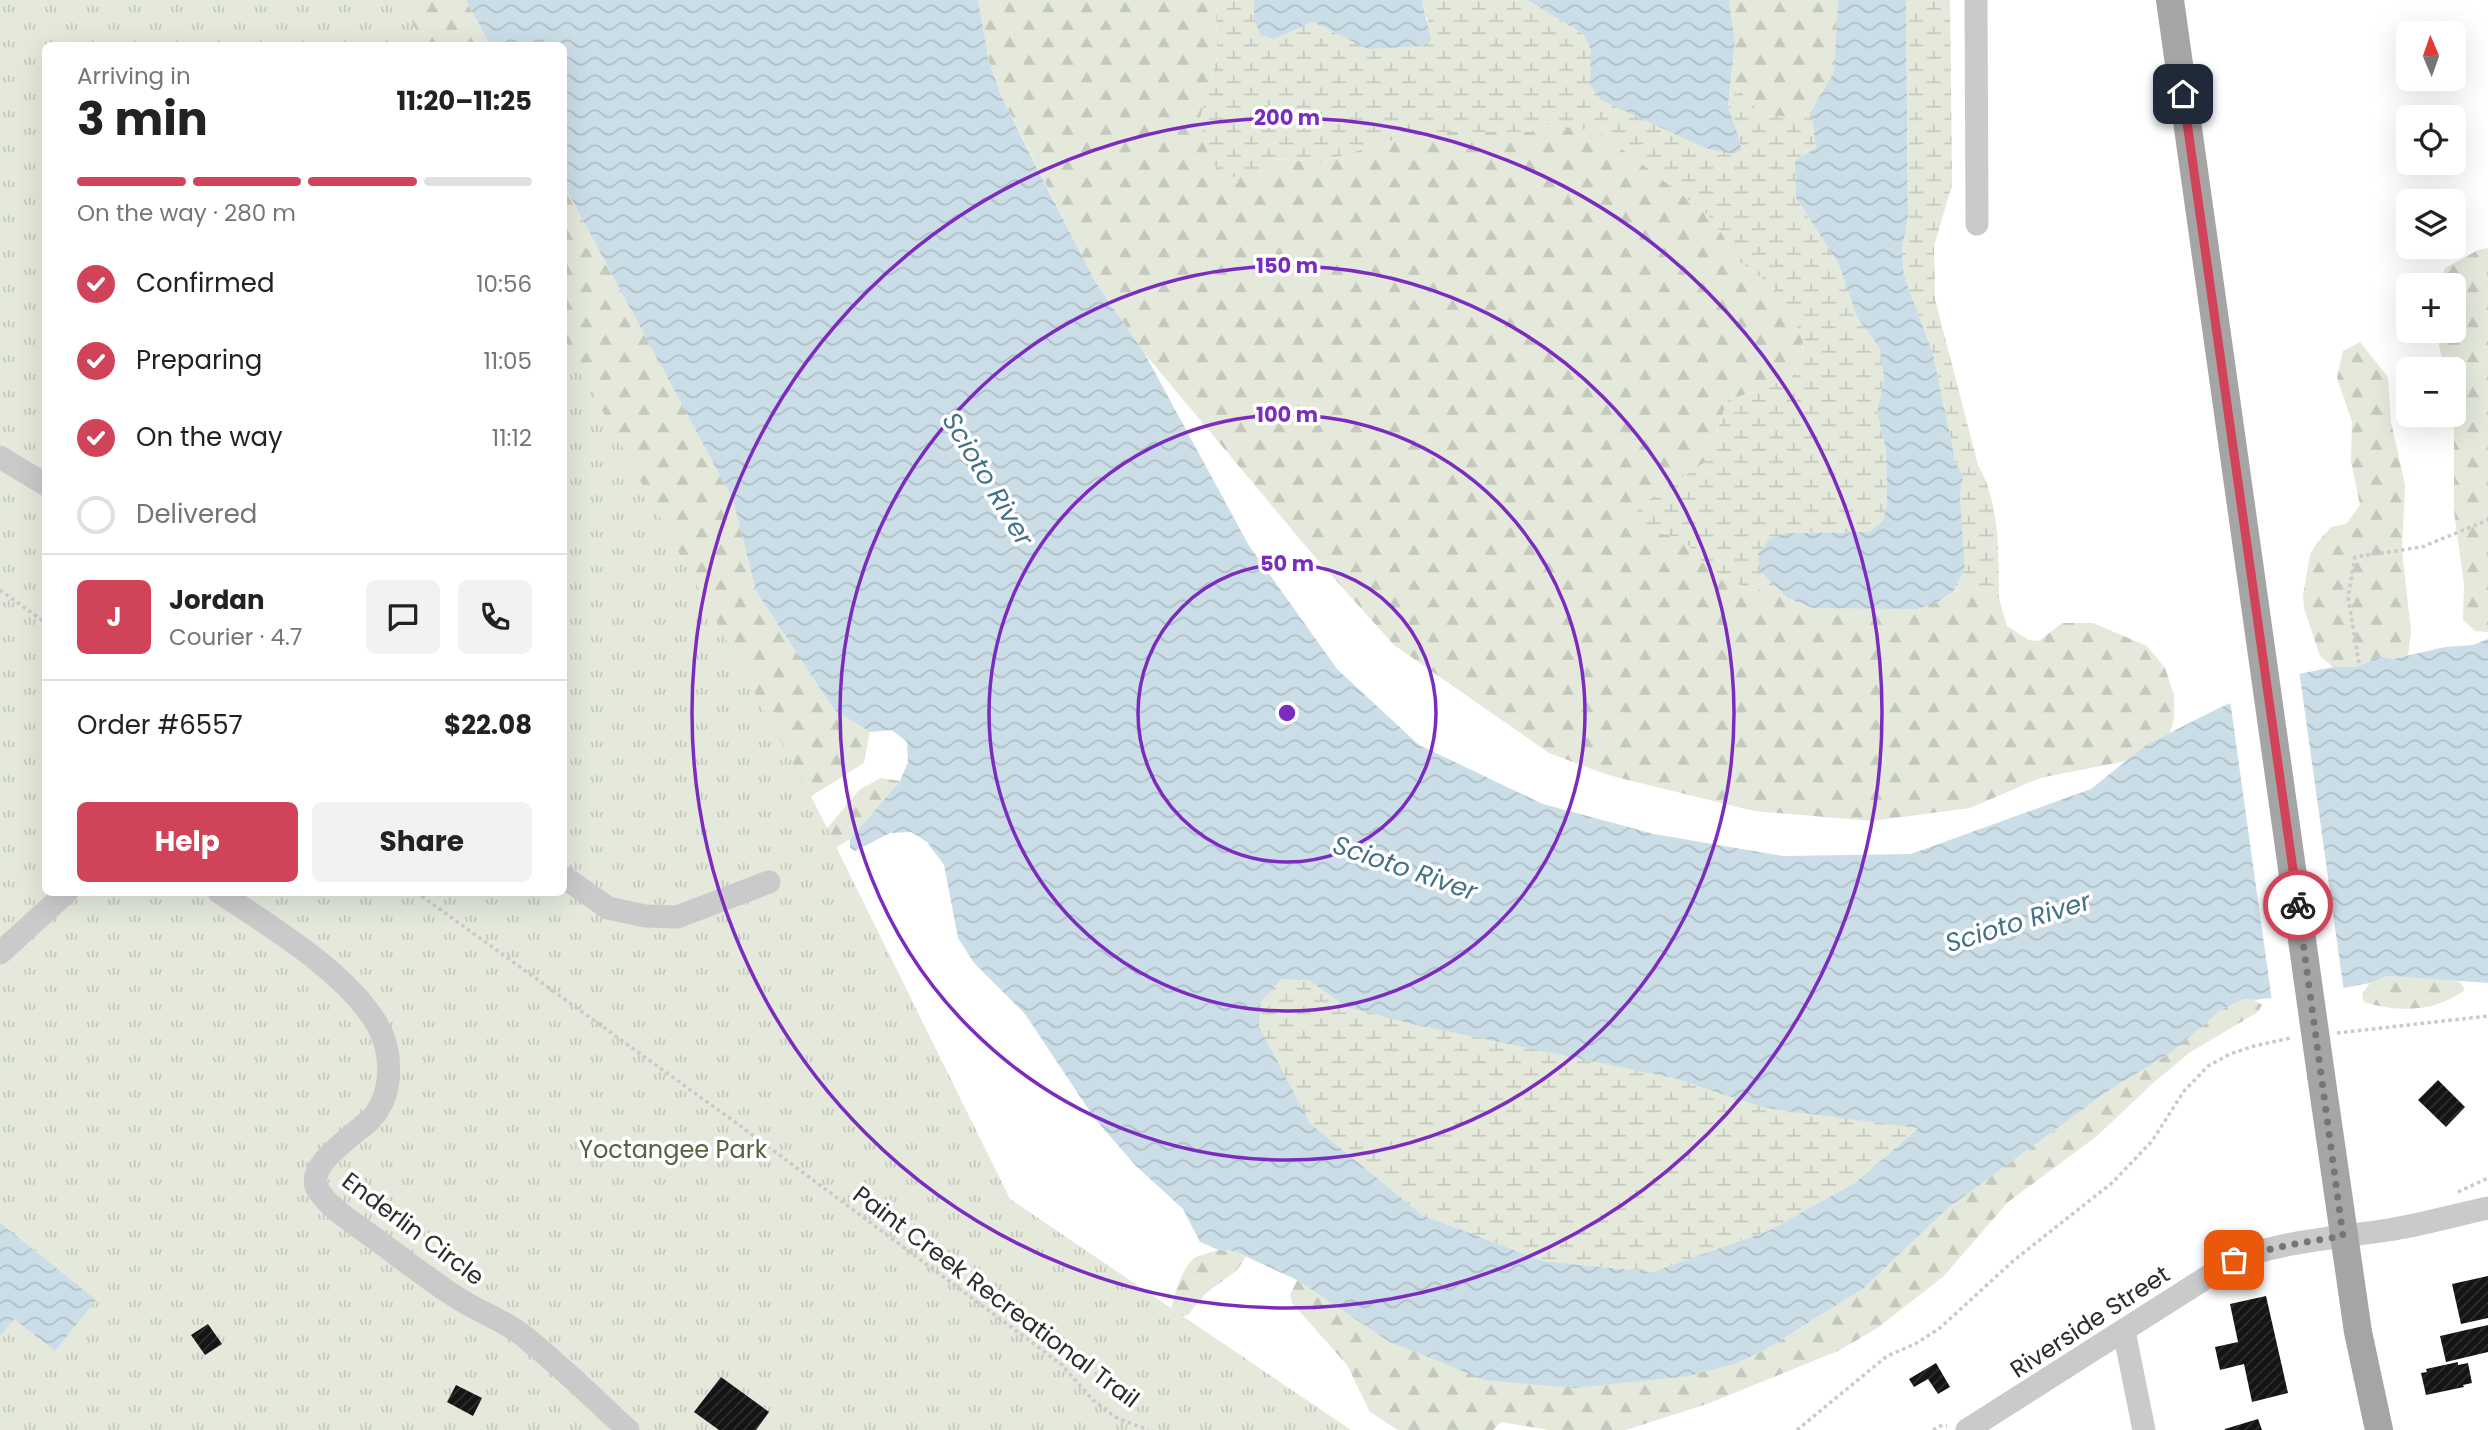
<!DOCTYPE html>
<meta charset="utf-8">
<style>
:root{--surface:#fff;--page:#f2f2f2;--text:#222;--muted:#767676;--line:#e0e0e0;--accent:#d04358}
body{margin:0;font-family:Poppins,sans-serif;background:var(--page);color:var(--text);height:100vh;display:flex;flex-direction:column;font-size:26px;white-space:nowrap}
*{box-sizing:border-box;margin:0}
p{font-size:23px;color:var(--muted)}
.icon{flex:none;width:38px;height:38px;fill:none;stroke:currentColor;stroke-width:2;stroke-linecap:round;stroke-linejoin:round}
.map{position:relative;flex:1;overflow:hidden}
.panel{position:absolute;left:42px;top:42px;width:525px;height:854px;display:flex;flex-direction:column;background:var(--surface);border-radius:10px;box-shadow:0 7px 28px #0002}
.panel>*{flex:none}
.needle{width:46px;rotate:358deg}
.buttons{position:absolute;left:2396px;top:21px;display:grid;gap:14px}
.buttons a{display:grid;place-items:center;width:70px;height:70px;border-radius:10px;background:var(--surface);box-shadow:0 7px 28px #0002;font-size:35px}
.pin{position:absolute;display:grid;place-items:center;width:60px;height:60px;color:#fff;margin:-30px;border-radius:14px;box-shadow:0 4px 10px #0006}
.courier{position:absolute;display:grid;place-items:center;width:70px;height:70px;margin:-35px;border:5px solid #d04358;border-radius:50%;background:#fff;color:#222;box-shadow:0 2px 9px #0007}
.summary em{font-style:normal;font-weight:700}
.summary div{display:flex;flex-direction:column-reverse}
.summary{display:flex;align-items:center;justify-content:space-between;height:119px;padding:0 35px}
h1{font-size:46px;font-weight:700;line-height:52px}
.bar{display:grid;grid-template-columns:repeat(4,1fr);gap:10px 7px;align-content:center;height:84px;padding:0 35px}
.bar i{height:9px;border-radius:5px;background:var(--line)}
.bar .current{background:var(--accent)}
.bar p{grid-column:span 4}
.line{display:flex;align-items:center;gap:18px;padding:0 35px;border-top:2px solid var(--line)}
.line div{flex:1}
.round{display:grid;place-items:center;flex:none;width:74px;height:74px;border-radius:10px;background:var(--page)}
ol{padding:0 35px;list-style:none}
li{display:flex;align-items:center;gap:21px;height:77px}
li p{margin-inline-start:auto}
li .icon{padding:7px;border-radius:50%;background:var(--accent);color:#fff;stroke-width:4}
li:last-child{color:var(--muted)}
li i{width:38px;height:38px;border:4px solid var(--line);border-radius:50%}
.action{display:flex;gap:14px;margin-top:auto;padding:14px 35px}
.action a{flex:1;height:80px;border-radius:10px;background:var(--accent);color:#fff;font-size:28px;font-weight:700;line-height:80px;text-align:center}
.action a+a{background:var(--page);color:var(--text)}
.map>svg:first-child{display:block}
.forest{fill:url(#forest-firs)}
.wetland{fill:url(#wetland-marsh)}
.park{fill:url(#park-tufts)}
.water{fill:url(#water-waves);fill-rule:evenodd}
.pier{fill:#fff}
.building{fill:url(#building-hatch)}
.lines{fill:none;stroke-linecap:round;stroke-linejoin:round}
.path{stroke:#cacaca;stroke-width:3.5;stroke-dasharray:3.5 3.5;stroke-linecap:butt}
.minor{stroke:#cacaca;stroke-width:23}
.major{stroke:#a5a5a5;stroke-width:28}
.major-bridge{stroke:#a5a5a5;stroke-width:28}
.done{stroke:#767676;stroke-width:7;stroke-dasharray:0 12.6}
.route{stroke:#d04358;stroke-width:9}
.ring{fill:none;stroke:#7b2cbf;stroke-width:3.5}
.labels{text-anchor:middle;stroke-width:7;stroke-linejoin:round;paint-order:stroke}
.park-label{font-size:24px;fill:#536440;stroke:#fff}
.street-label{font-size:24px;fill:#2d2d2d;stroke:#fff}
.water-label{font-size:26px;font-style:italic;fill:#457186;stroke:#fff}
.centre{fill:#7b2cbf;stroke:#fff;stroke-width:3.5}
.ring-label{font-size:21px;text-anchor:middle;font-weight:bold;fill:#7b2cbf;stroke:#fff;stroke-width:7;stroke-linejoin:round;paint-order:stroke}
</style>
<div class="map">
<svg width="2488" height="1430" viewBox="0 0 2488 1430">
<defs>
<pattern id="forest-firs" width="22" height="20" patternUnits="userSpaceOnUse" patternTransform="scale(1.75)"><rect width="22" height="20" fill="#e4e9dc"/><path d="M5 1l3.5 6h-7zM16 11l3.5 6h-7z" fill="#c4c8bd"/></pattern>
<pattern id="wetland-marsh" width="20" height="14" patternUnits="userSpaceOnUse" patternTransform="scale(1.75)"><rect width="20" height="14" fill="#e4e9dc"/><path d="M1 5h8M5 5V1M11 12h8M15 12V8" fill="none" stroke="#c4c8bd"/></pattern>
<pattern id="park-tufts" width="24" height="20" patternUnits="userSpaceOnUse" patternTransform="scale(1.75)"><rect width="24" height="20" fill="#e4e9dc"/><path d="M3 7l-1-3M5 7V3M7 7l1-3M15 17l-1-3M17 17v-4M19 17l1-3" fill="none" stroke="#c4c8bd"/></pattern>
<pattern id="water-waves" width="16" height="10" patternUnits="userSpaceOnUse" patternTransform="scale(1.75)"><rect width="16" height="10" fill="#cbdee7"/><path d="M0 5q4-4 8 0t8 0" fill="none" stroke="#afbfc6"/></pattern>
<pattern id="building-hatch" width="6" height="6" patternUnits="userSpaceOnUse" patternTransform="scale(1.75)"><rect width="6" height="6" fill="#141414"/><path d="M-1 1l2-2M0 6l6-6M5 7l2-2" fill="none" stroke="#2e2e2e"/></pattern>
</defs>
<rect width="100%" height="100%" fill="#fff"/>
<g class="forest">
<polygon points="322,0 466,0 490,45 337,45"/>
<polygon points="978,0 1216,0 1217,58 1200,119 1258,176 1276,159 1320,162 1421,132 1530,132 1548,125 1598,130 1706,213 1723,235 1733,257 1767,282 1785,301 1803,339 1802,362 1792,377 1727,401 1708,460 1641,505 1647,530 1683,539 1706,566 1745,588 1787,598 1813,608 1936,603 1953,592 1976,587 1999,598 2007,626 2029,640 2039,641 2062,623 2093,623 2147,646 2165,668 2174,695 2174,719 2170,733 2146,745 2126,761 2040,778 1970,808 1872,821 1754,811 1608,775 1549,753 1394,645 1314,556 1145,354 1096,283 1000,93 989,61"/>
<polygon points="1729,0 1838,0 1834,72 1811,111 1789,117 1762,115 1731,81 1735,43"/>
<polygon points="564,185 733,500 756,591 834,710 870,732 864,763 813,795 782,829 564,518"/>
<polygon points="2488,248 2488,632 2475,631 2463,620 2464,584 2454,512 2454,369 2444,369 2436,331 2454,331 2454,285 2439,285 2445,268 2478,250"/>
<polygon points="2360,342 2388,377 2391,422 2405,485 2402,550 2411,632 2408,656 2393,659 2379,656 2357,667 2333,667 2320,656 2304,608 2303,595 2310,555 2316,544 2331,527 2346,524 2360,505 2351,461 2352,422 2337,378 2343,351"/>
<polygon points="881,778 900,781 850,839 830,851 824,832 860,789"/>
<path d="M2388,976L2450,980L2460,982L2465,990C2435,1012 2398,1013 2364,1002L2362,994L2370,983Z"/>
<polygon points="2244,999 2254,1000 2262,1005 2258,1012 2189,1053 2152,1084 2097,1136 2008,1202 1944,1276 1876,1329 1838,1351 1707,1404 1626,1430 1549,1430 1501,1422 1493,1430 1398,1430 1370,1412 1347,1365 1292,1303 1290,1295 1297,1280 1388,1341 1737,1363 1763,1351 1864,1288 1948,1208 2111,1089 2172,1052 2221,1010"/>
<path d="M1219,1250L1234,1251L1246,1257L1236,1271L1206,1293L1188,1315L1179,1317L1171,1315C1171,1301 1183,1264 1196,1257C1203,1254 1212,1252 1219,1250Z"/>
</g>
<g class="wetland">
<polygon points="1216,0 1254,0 1254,18 1275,39 1313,22 1368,49 1428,21 1422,0 1527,0 1583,34 1591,50 1591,85 1740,141 1728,106 1731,81 1762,115 1789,117 1811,111 1816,148 1796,198 1838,263 1857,317 1879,347 1884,377 1877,413 1886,450 1887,503 1883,521 1869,532 1787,533 1760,571 1787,598 1745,588 1706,566 1683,539 1647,530 1632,520 1641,505 1708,460 1727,401 1792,377 1802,362 1803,339 1785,301 1767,282 1733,257 1723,235 1706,213 1598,131 1548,125 1530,132 1421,132 1320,162 1276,159 1258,176 1232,177 1218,169 1208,155 1200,119 1217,58"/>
<path d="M1906,0H1950L1952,185L1934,246L1935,299L1978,465C2001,506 1998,552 1999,598L1976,587L1953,592L1965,568L1960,495L1963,476L1956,463L1933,354L1904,276L1902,250L1908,217Z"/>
<polygon points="1282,979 1310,981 1346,1007 1673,1078 1765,1108 1919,1127 1856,1182 1768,1231 1652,1272 1543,1261 1422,1215 1310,1123 1259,1026 1261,1002"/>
</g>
<polygon class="park" points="0,0 402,0 423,45 46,46 46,892 564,892 564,340 816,806 1010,1199 1351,1430 0,1430"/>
<g class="water">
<path d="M466,0H978L989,61L1000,93L1028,150L1096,283L1145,354L1248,544L1337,669L1419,745L1543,804L1654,834L1783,856L1911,854L2091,789L2146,745L2219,708L2299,674L2333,667H2357L2379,656L2393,659L2445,647L2473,645L2488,639V983L2388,976L2370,983L2323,992L2254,1000L2244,999L2221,1010L2172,1052L2111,1089L1948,1208L1864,1288L1763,1351L1737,1363L1689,1376L1575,1388L1485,1380L1388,1341L1297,1280L1234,1251L1219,1250L1200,1242L1183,1209L1136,1166L1095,1119L1025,1014L974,963L958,938L944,865L927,842L911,832L890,833L855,851L850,848V839L900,781L908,762L907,742L892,730L870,732L834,710L756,591L733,500L564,185V46L490,45ZM1282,979L1310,981L1346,1007L1417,1025L1673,1078L1765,1108L1918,1128L1856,1182L1768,1231L1652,1272L1543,1261L1422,1215L1310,1123L1259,1026L1261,1002Z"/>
<polygon points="1254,0 1422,0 1431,40 1424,46 1368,49 1313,22 1275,39 1260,35 1254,18"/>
<polygon points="1527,0 1729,0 1735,43 1728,106 1740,141 1741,150 1733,154 1705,148 1601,100 1590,85 1591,50 1583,34"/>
<polygon points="1838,0 1906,0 1908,217 1902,250 1904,276 1933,354 1956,463 1963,476 1960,495 1965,568 1953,592 1936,603 1917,609 1813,608 1787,598 1760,571 1758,553 1770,539 1787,533 1869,532 1883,521 1887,503 1886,450 1877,413 1884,377 1879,347 1857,317 1838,263 1796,198 1795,161 1816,148 1811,111 1834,72"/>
<polygon points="0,1223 96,1300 55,1351 14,1319 0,1336"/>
</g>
<polygon class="pier" points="2299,670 2344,992 2272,1001 2230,700"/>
<g class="building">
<polygon points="2438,1080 2465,1107 2446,1127 2418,1100"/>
<polygon points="2488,1276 2488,1318 2461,1324 2452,1284"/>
<polygon points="2266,1296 2288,1393 2252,1402 2244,1364 2220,1370 2215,1347 2238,1342 2230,1304"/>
<polygon points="208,1324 222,1344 205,1355 191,1335"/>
<polygon points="2488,1325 2488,1352 2446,1362 2440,1336"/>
<polygon points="2458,1362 2458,1365 2468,1363 2472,1383 2463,1385 2464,1387 2426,1395 2421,1373 2427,1372 2426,1369"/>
<polygon points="1936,1363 1950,1387 1938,1394 1928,1379 1914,1387 1909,1379"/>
<polygon points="721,1377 769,1412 756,1430 719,1430 694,1412"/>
<polygon points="456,1385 482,1398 473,1416 447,1402"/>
<polygon points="2258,1419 2262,1430 2225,1430 2225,1429"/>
</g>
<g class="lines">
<g class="path">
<polyline points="0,590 46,623"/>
<polyline points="2359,663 2348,597 2355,557 2422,547 2488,520"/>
<polyline points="416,892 739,1125 1062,1365 1093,1400 1115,1417 1148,1430"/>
<polyline points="2337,1033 2488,1016"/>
<polyline points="2458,1192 2488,1178"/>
<polyline points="1797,1430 1887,1356 1915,1344 1940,1328 2013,1261 2113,1182 2152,1141 2184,1091 2208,1066 2230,1054 2254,1046 2291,1038"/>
<polyline points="1933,1430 1940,1426 1947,1426"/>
</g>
<g class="minor">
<polyline points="1976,0 1977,224"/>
<polyline points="0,457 46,485"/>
<polyline points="564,877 608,908 645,916 677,917 769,882"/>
<path d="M219,892C271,927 344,970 377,1024C393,1052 394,1094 371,1119C356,1134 303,1166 318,1190C329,1208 353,1222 370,1235C399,1256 426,1278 456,1297C477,1311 501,1319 521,1334C558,1363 593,1398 628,1430"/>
<polyline points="0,953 67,892"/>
<polyline points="2124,1331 2144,1430"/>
<path d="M1967,1430L2234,1260C2283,1241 2336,1238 2388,1230C2421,1225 2455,1215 2488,1208"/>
</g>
<polyline class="major" points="2321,1075 2358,1332 2379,1430"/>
<polyline class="major-bridge" points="2170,0 2321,1075"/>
</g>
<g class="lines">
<path class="done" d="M2234,1260C2269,1247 2306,1242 2343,1236L2298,905"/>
<polyline class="route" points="2183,94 2298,905"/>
</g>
<g class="ring">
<circle cx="1287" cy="713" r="149"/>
<circle cx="1287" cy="713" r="298"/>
<circle cx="1287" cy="713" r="447"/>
<circle cx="1287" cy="713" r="595"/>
</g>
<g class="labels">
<g class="park-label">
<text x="673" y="1158">Yoctangee Park</text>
</g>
<g class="street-label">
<text transform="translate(413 1229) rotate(37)" y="8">Enderlin Circle</text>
<text transform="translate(996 1297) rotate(37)" y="8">Paint Creek Recreational Trail</text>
<text transform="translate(2090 1322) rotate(-33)" y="8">Riverside Street</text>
</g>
<g class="water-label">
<text transform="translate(988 479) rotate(59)" y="9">Scioto River</text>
<text transform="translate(1405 868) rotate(19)" y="9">Scioto River</text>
<text transform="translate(2018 922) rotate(-17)" y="9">Scioto River</text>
</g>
</g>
<circle cx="1287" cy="713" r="10" class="centre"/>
<g class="ring-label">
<text x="1287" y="125">200 m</text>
<text x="1287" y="273">150 m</text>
<text x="1287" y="422">100 m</text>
<text x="1287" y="571">50 m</text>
</g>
</svg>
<div class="buttons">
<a><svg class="needle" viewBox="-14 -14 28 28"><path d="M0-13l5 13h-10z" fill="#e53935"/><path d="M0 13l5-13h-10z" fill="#767676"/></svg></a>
<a><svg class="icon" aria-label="locate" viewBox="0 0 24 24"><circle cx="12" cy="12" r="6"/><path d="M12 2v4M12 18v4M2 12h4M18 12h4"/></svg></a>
<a><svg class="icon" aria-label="layers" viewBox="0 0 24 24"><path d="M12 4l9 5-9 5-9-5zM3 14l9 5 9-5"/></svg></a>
<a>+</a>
<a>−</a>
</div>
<div class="pin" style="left:2234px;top:1260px;background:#ea580c"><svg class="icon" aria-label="bag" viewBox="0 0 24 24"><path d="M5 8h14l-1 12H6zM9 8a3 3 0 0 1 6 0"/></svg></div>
<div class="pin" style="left:2183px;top:94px;background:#1f2937"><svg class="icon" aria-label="home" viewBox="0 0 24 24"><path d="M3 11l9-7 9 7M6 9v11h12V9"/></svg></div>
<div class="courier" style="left:2298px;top:905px"><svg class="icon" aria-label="bike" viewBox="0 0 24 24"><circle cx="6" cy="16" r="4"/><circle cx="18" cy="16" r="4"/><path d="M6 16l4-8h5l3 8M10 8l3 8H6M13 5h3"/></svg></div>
<section class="panel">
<div class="summary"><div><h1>3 min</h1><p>Arriving in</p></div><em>11:20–11:25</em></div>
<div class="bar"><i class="current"></i><i class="current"></i><i class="current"></i><i></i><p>On the way · 280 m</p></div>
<ol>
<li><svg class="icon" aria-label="check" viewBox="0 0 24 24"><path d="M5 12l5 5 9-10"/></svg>Confirmed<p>10:56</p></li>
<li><svg class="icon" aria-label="check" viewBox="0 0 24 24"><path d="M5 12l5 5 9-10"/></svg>Preparing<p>11:05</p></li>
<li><svg class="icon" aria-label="check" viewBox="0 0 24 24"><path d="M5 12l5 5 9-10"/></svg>On the way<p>11:12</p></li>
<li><i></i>Delivered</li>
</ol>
<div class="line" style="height:126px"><b class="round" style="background:var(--accent);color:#fff">J</b><div><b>Jordan</b><p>Courier · 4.7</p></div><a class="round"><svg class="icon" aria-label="chat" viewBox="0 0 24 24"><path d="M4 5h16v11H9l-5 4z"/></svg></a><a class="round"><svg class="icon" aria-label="phone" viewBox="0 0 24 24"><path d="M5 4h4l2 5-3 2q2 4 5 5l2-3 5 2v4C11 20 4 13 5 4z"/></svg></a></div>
<div class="line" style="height:91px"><div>Order #6557</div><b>$22.08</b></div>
<div class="action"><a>Help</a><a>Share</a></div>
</section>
</div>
